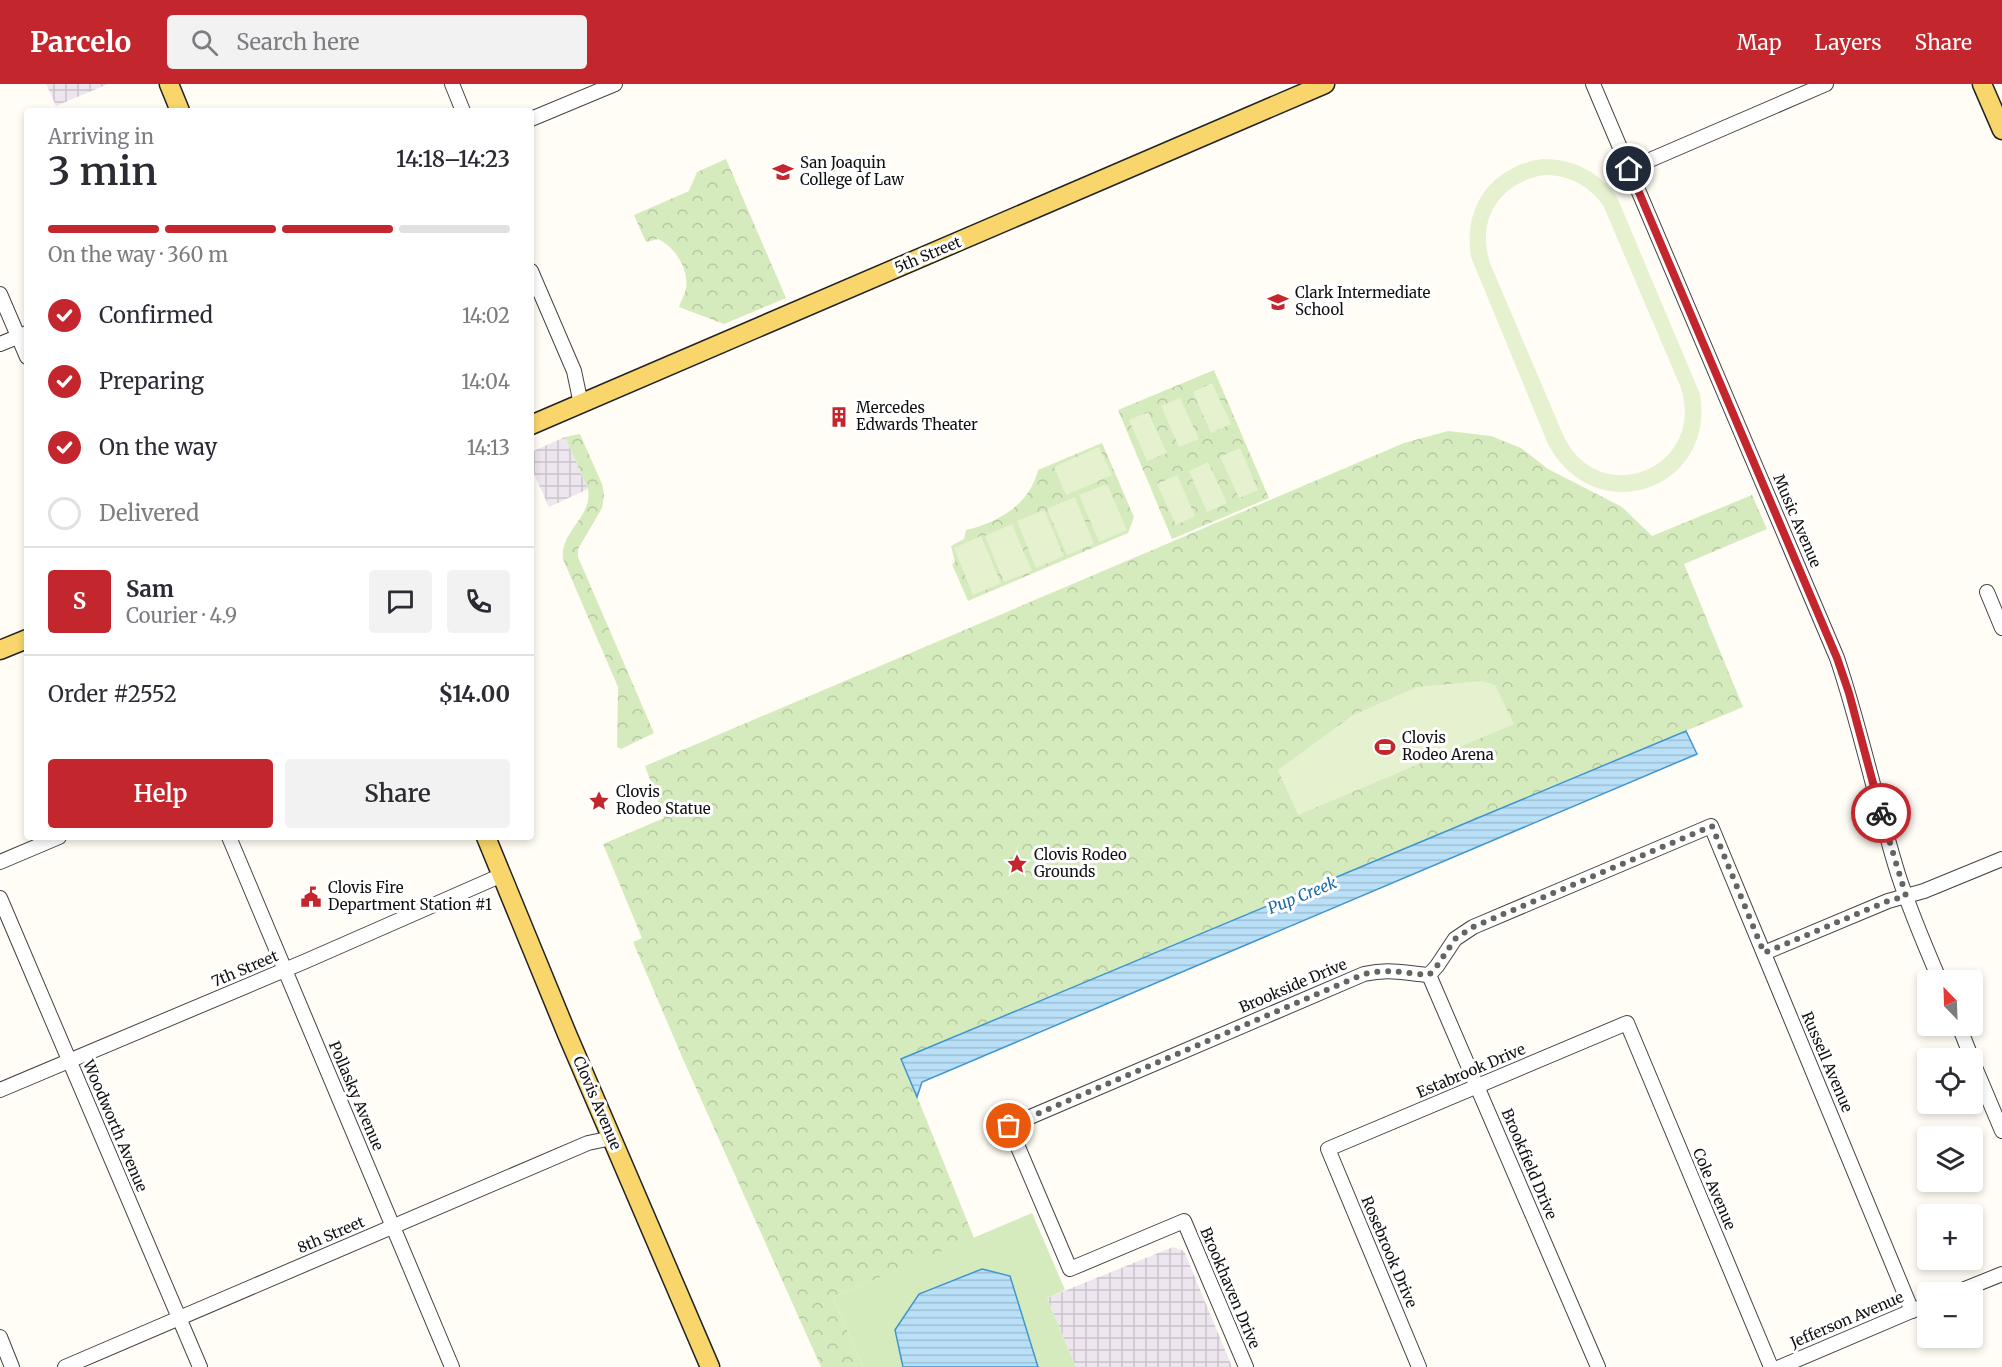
<!DOCTYPE html>
<meta charset="utf-8">
<style>
:root{--surface:#fff;--page:#f2f2f3;--text:#2b2b33;--muted:#7c7c81;--line:#e1e1e2;--accent:#c4262e}
body{margin:0;font-family:Merriweather,serif;background:var(--page);color:var(--text);height:100vh;display:flex;flex-direction:column;font-size:22px;white-space:nowrap}
*{box-sizing:border-box;margin:0}
p{font-size:20px;color:var(--muted)}
.icon{flex:none;width:33px;height:33px;fill:none;stroke:currentColor;stroke-width:2;stroke-linecap:round;stroke-linejoin:round}
.map{position:relative;flex:1;overflow:hidden}
.details{position:absolute;left:24px;top:24px;width:510px;height:732px;display:flex;flex-direction:column;background:var(--surface);border-radius:6px;box-shadow:0 3px 9px #0003}
.details>*{flex:none}
.needle{width:39px;rotate:337deg}
.controls{position:absolute;left:1917px;top:886px;display:grid;gap:12px}
.controls a{display:grid;place-items:center;width:66px;height:66px;border-radius:6px;background:var(--surface);box-shadow:0 3px 9px #0003;font-size:30px}
.pin{position:absolute;display:grid;place-items:center;width:51px;height:51px;color:#fff;margin:-26px;border:3px solid #fff;border-radius:50%;box-shadow:0 2px 6px #0007}
.courier{position:absolute;display:grid;place-items:center;width:60px;height:60px;margin:-30px;border:4px solid #c4262e;border-radius:50%;background:#fff;color:#222;box-shadow:0 2px 8px #0007}
.overview em{font-style:normal;font-weight:600}
.overview div{display:flex;flex-direction:column-reverse}
.overview{display:flex;align-items:center;justify-content:space-between;height:102px;padding:0 24px}
h1{font-size:39px;font-weight:600;line-height:45px}
.bar{display:grid;grid-template-columns:repeat(4,1fr);gap:9px 6px;align-content:center;height:72px;padding:0 24px}
.bar i{height:8px;border-radius:4px;background:var(--line)}
.bar .active{background:var(--accent)}
.bar p{grid-column:span 4}
.line{display:flex;align-items:center;gap:15px;padding:0 24px;border-top:2px solid var(--line)}
.line div{flex:1}
.round{display:grid;place-items:center;flex:none;width:63px;height:63px;border-radius:6px;background:var(--page)}
ol{padding:0 24px;list-style:none}
li{display:flex;align-items:center;gap:18px;height:66px}
li p{margin-inline-start:auto}
li .icon{padding:6px;border-radius:50%;background:var(--accent);color:#fff;stroke-width:4}
li:last-child{color:var(--muted)}
li i{width:33px;height:33px;border:3px solid var(--line);border-radius:50%}
.cta{display:flex;gap:12px;margin-top:auto;padding:12px 24px}
.cta a{flex:1;height:69px;border-radius:6px;background:var(--accent);color:#fff;font-size:24px;font-weight:600;line-height:69px;text-align:center}
.cta a+a{background:var(--page);color:var(--text)}
header{display:flex;align-items:center;gap:36px;box-sizing:border-box;height:84px;padding:0 30px;background:var(--accent);color:#fff}
header strong{font-size:28px}
nav{display:flex;gap:33px;margin-inline-start:auto;font-size:21px}
.search{width:420px;height:54px;background:var(--page);display:flex;align-items:center;gap:15px;box-sizing:border-box;padding:0 21px;border-radius:6px;color:var(--muted);font-size:22px}
.map>svg:first-child{display:block}
.industrial{fill:url(#industrial-grid)}
.grass{fill:#d5ebbd}
.park{fill:url(#park-crowns)}
.pitch{fill:#e6f2cf;fill-rule:evenodd}
.water{fill:url(#water-rules);stroke:#3f96cf;stroke-width:1.5}
.lines{fill:none;stroke-linecap:round;stroke-linejoin:round}
.minor-casing{stroke:#444;stroke-width:16}
.major-casing{stroke:#222;stroke-width:21}
.minor{stroke:#fff;stroke-width:14}
.major{stroke:#f9d66b;stroke-width:18}
.done{stroke:#646461;stroke-width:6;stroke-dasharray:0 10.8}
.route{stroke:#c4262e;stroke-width:8}
.labels{text-anchor:middle;stroke-width:6;stroke-linejoin:round;paint-order:stroke}
.poi-label{font-size:15px;fill:#111;stroke:#fff;text-anchor:start}
.street-label{font-size:15px;fill:#111;stroke:#fff}
.water-label{font-size:16px;font-style:italic;fill:#1768a6;stroke:#fff}
</style>
<header>
<strong>Parcelo</strong>
<div class="search"><svg class="icon" aria-label="search" viewBox="0 0 24 24"><circle cx="10" cy="10" r="6"/><path d="M15 15l6 6"/></svg>Search here</div>
<nav><a>Map</a><a>Layers</a><a>Share</a></nav>
</header>
<div class="map">
<svg width="2002" height="1283" viewBox="0 0 2002 1283">
<defs>
<pattern id="industrial-grid" width="8" height="8" patternUnits="userSpaceOnUse" patternTransform="scale(1.5)"><rect width="8" height="8" fill="#eee6ef"/><path d="M0 4h8M4 0v8" fill="none" stroke="#cbc4cc"/></pattern>
<pattern id="park-crowns" width="20" height="18" patternUnits="userSpaceOnUse" patternTransform="scale(1.5)"><rect width="20" height="18" fill="#d5ebbd"/><path d="M2 6a3 3 0 1 1 6 0M12 15a3 3 0 1 1 6 0" fill="none" stroke="#b6c8a1"/></pattern>
<pattern id="water-rules" width="6" height="5" patternUnits="userSpaceOnUse" patternTransform="scale(1.5)"><rect width="6" height="5" fill="#b9e0f7"/><path d="M0 2.5h6" fill="none" stroke="#9ebfd3"/></pattern>
</defs>
<rect width="100%" height="100%" fill="#fffdf5"/>
<g class="industrial">
<polygon points="46,0 108,0 56,22"/>
<polygon points="565,353 588,405 549,423 531,383 531,368"/>
<polygon points="1173,1163 1184,1167 1232,1283 1076,1283 1047,1214"/>
</g>
<polygon class="grass" points="1032,1129 1065,1206 1047,1214 1076,1283 863,1283 833,1213"/>
<g class="park">
<path d="M726,75L786,214L724,240L679,223C681,217 685,210 686,204C689,185 675,163 658,155L646,158L634,131L689,107L697,88Z"/>
<polygon points="1214,286 1269,414 1172,455 1118,326"/>
<polygon points="1448,347 1491,352 1521,364 1548,385 1622,423 1652,452 1752,411 1767,445 1684,480 1743,623 902,975 974,1154 833,1213 863,1283 821,1283 683,975 633,858 642,854 603,760 664,734 645,682 1404,359"/>
<path d="M580,350L602,400L604,411L602,424L578,465V473L654,649L621,665L617,663L618,603L563,475C560,447 593,433 588,405L565,353Z"/>
<path d="M1102,359L1134,433L1128,449L968,517L952,480L955,478L951,462L964,455L966,446C998,439 1030,420 1038,386Z"/>
</g>
<g class="pitch">
<path d="M1542,75C1574,75 1598,87 1617,113L1700,310C1716,407 1594,447 1548,360L1471,173C1463,122 1491,83 1542,75ZM1544,91C1569,91 1588,101 1603,121L1681,304C1706,384 1601,427 1564,353L1490,179C1476,135 1499,99 1544,91Z"/>
<polygon points="1212,299 1231,340 1211,349 1193,308"/>
<polygon points="1180,314 1199,355 1179,363 1161,322"/>
<polygon points="1148,328 1167,369 1147,377 1129,336"/>
<polygon points="1099,363 1112,391 1066,411 1054,383"/>
<polygon points="1240,364 1258,406 1239,414 1220,373"/>
<polygon points="1208,378 1227,419 1207,428 1189,387"/>
<polygon points="1177,391 1195,432 1176,441 1157,400"/>
<polygon points="1107,400 1127,446 1099,458 1079,411"/>
<polygon points="1075,413 1094,460 1067,471 1047,425"/>
<polygon points="1044,426 1064,472 1036,484 1017,437"/>
<polygon points="1012,440 1032,487 1004,498 985,452"/>
<polygon points="981,452 1001,499 973,511 954,464"/>
<polygon points="1482,597 1495,601 1514,640 1298,731 1278,686 1353,631 1417,603"/>
</g>
<g class="water">
<polygon points="1686,647 1697,670 922,998 917,1013 901,975"/>
<polygon points="982,1185 1010,1192 1038,1283 903,1283 895,1246 919,1210"/>
</g>
<g class="lines">
<g class="minor-casing">
<g id="minor">
<polyline points="452,0 463,27"/>
<path d="M1593,0L1837,574C1861,645 1876,719 1898,790C1910,827 1925,862 1940,897"/>
<polyline points="531,35 615,0"/>
<polyline points="1629,85 1826,0"/>
<polyline points="531,187 574,287 581,320"/>
<polyline points="0,210 27,273"/>
<polyline points="0,260 27,249"/>
<polyline points="1987,508 2002,544"/>
<polyline points="229,753 452,1283"/>
<polyline points="0,778 59,753"/>
<polyline points="0,814 200,1283"/>
<polyline points="1764,869 1888,817 1924,807 2002,775"/>
<polyline points="1429,891 1598,1283"/>
<polyline points="1959,942 1972,975"/>
<polyline points="1972,976 2002,1047"/>
<polyline points="0,1006 306,877 502,791"/>
<polyline points="1955,1209 2002,1190"/>
<polyline points="0,1253 12,1283"/>
<polyline points="65,1283 588,1059 612,1054"/>
<path d="M1246,1283L1184,1137L1070,1185L1009,1042L1364,890C1390,884 1403,889 1429,891L1437,882L1455,855L1473,843L1711,742L1912,1227"/>
<polyline points="1419,1283 1328,1065 1627,939 1771,1283"/>
<polyline points="1780,1283 1928,1220"/>
</g>
</g>
<g class="major-casing">
<g id="major">
<polyline points="169,0 180,27"/>
<polyline points="1982,0 2002,46"/>
<polyline points="531,341 1325,0"/>
<polyline points="0,566 27,555"/>
<polyline points="486,753 567,950 710,1283"/>
</g>
</g>
<use href="#minor" class="minor"/>
<use href="#major" class="major"/>
</g>
<g class="lines">
<path class="done" d="M1009,1042L1364,890C1390,884 1403,889 1429,891L1437,882L1455,855L1473,843L1712,742L1764,869L1888,817L1906,812L1881,729"/>
<polyline class="route" points="1629,85 1837,574 1849,609 1881,729"/>
</g>
<defs>
<g id="school-bare" transform="scale(1.62)"><path d="M0-5L7-2L0 1L-7-2ZM-4 1L0 2.5L4 1V4Q0 6-4 4Z" fill="#c4262e" stroke="#fff" stroke-width="2.5" paint-order="stroke"/></g>
<g id="building-bare" transform="scale(1.62)"><path d="M-4-6H4V6H1V3H-1V6H-4ZM-2.5-4.3h1.7v1.8h-1.7ZM.8-4.3h1.7v1.8H.8ZM-2.5-1h1.7V.8h-1.7ZM.8-1h1.7V.8H.8Z" fill="#c4262e" stroke="#fff" stroke-width="2.5" paint-order="stroke"/></g>
<g id="stadium-bare" transform="scale(1.62)"><path d="M0-5a6.5 5 0 1 0 0 10a6.5 5 0 1 0 0-10ZM-3.5-1.8h7v3.6h-7Z" fill="#c4262e" stroke="#fff" stroke-width="2.5" paint-order="stroke"/></g>
<g id="sight-bare" transform="scale(1.62)"><path d="M0-6L1.8-2.2L6-1.7L2.9 1.2L3.7 5.4L0 3.3L-3.7 5.4L-2.9 1.2L-6-1.7L-1.8-2.2Z" fill="#c4262e" stroke="#fff" stroke-width="2.5" paint-order="stroke"/></g>
<g id="civic-bare" transform="scale(1.62)"><path d="M-.6-6.5H3V-4.5H.6V-3L4-1V1h2V6H-6V1h2V-1L-.6-3ZM-1.2 2.5V6h2.4V2.5Z" fill="#c4262e" stroke="#fff" stroke-width="2.5" paint-order="stroke"/></g>
</defs>
<g fill-rule="evenodd">
<use href="#school-bare" x="783" y="88"/>
<use href="#school-bare" x="1278" y="218"/>
<use href="#building-bare" x="839" y="333"/>
<use href="#stadium-bare" x="1385" y="663"/>
<use href="#sight-bare" x="599" y="717"/>
<use href="#sight-bare" x="1017" y="780"/>
<use href="#civic-bare" x="311" y="813"/>
</g>
<g class="labels">
<g class="poi-label">
<text x="800" y="84">San Joaquin<tspan x="800" dy="17">College of Law</tspan></text>
<text x="1295" y="214">Clark Intermediate<tspan x="1295" dy="17">School</tspan></text>
<text x="856" y="329">Mercedes<tspan x="856" dy="17">Edwards Theater</tspan></text>
<text x="1402" y="659">Clovis<tspan x="1402" dy="17">Rodeo Arena</tspan></text>
<text x="616" y="713">Clovis<tspan x="616" dy="17">Rodeo Statue</tspan></text>
<text x="1034" y="776">Clovis Rodeo<tspan x="1034" dy="17">Grounds</tspan></text>
<text x="328" y="809">Clovis Fire<tspan x="328" dy="17">Department Station #1</tspan></text>
</g>
<g class="street-label">
<text transform="translate(928 171) rotate(-23)" y="5">5th Street</text>
<text transform="translate(1797 437) rotate(67)" y="5">Music Avenue</text>
<text transform="translate(245 885) rotate(-23)" y="5">7th Street</text>
<text transform="translate(1293 902) rotate(-23)" y="5">Brookside Drive</text>
<text transform="translate(1827 978) rotate(67)" y="5">Russell Avenue</text>
<text transform="translate(1471 987) rotate(-23)" y="5">Estabrook Drive</text>
<text transform="translate(356 1012) rotate(67)" y="5">Pollasky Avenue</text>
<text transform="translate(597 1019) rotate(67)" y="5">Clovis Avenue</text>
<text transform="translate(115 1042) rotate(67)" y="5">Woodworth Avenue</text>
<text transform="translate(1529 1080) rotate(67)" y="5">Brookfield Drive</text>
<text transform="translate(1714 1105) rotate(67)" y="5">Cole Avenue</text>
<text transform="translate(331 1151) rotate(-23)" y="5">8th Street</text>
<text transform="translate(1389 1168) rotate(67)" y="5">Rosebrook Drive</text>
<text transform="translate(1230 1204) rotate(67)" y="5">Brookhaven Drive</text>
<text transform="translate(1847 1236) rotate(-23)" y="5">Jefferson Avenue</text>
</g>
<g class="water-label">
<text transform="translate(1302 811) rotate(-22)" y="6">Pup Creek</text>
</g>
</g>
</svg>
<div class="controls">
<a><svg class="needle" viewBox="-14 -14 28 28"><path d="M0-13l5 13h-10z" fill="#e53935"/><path d="M0 13l5-13h-10z" fill="#7c7c81"/></svg></a>
<a><svg class="icon" aria-label="locate" viewBox="0 0 24 24"><circle cx="12" cy="12" r="6"/><path d="M12 2v4M12 18v4M2 12h4M18 12h4"/></svg></a>
<a><svg class="icon" aria-label="layers" viewBox="0 0 24 24"><path d="M12 4l9 5-9 5-9-5zM3 14l9 5 9-5"/></svg></a>
<a>+</a>
<a>−</a>
</div>
<div class="pin" style="left:1009px;top:1042px;background:#ea580c"><svg class="icon" aria-label="bag" viewBox="0 0 24 24"><path d="M5 8h14l-1 12H6zM9 8a3 3 0 0 1 6 0"/></svg></div>
<div class="pin" style="left:1629px;top:85px;background:#1f2937"><svg class="icon" aria-label="home" viewBox="0 0 24 24"><path d="M3 11l9-7 9 7M6 9v11h12V9"/></svg></div>
<div class="courier" style="left:1881px;top:729px"><svg class="icon" aria-label="bike" viewBox="0 0 24 24"><circle cx="6" cy="16" r="4"/><circle cx="18" cy="16" r="4"/><path d="M6 16l4-8h5l3 8M10 8l3 8H6M13 5h3"/></svg></div>
<section class="details">
<div class="overview"><div><h1>3 min</h1><p>Arriving in</p></div><em>14:18–14:23</em></div>
<div class="bar"><i class="active"></i><i class="active"></i><i class="active"></i><i></i><p>On the way · 360 m</p></div>
<ol>
<li><svg class="icon" aria-label="check" viewBox="0 0 24 24"><path d="M5 12l5 5 9-10"/></svg>Confirmed<p>14:02</p></li>
<li><svg class="icon" aria-label="check" viewBox="0 0 24 24"><path d="M5 12l5 5 9-10"/></svg>Preparing<p>14:04</p></li>
<li><svg class="icon" aria-label="check" viewBox="0 0 24 24"><path d="M5 12l5 5 9-10"/></svg>On the way<p>14:13</p></li>
<li><i></i>Delivered</li>
</ol>
<div class="line" style="height:108px"><b class="round" style="background:var(--accent);color:#fff">S</b><div><b>Sam</b><p>Courier · 4.9</p></div><a class="round"><svg class="icon" aria-label="chat" viewBox="0 0 24 24"><path d="M4 5h16v11H9l-5 4z"/></svg></a><a class="round"><svg class="icon" aria-label="phone" viewBox="0 0 24 24"><path d="M5 4h4l2 5-3 2q2 4 5 5l2-3 5 2v4C11 20 4 13 5 4z"/></svg></a></div>
<div class="line" style="height:78px"><div>Order #2552</div><b>$14.00</b></div>
<div class="cta"><a>Help</a><a>Share</a></div>
</section>
</div>
